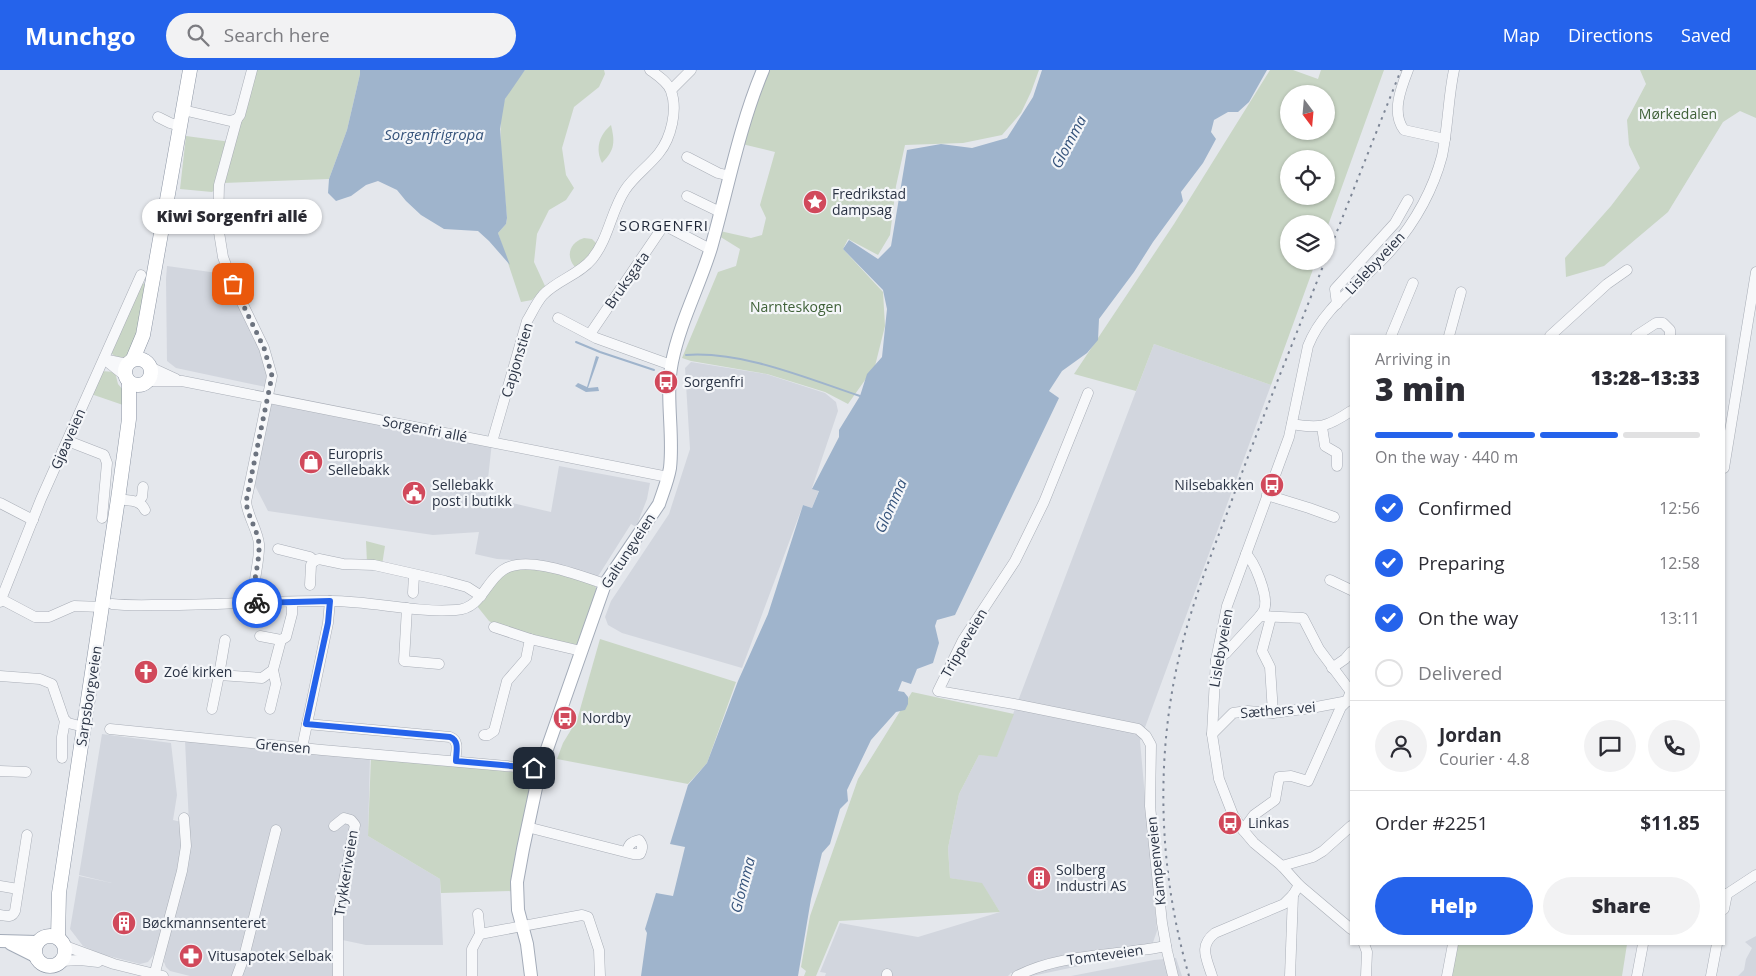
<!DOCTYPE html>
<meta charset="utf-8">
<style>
:root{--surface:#fff;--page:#f2f2f3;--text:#2b2b33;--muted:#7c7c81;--line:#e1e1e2;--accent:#2563eb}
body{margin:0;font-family:"Open Sans",sans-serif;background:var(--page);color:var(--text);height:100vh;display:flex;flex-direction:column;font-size:19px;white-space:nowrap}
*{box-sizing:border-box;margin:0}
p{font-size:16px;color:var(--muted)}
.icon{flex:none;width:28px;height:28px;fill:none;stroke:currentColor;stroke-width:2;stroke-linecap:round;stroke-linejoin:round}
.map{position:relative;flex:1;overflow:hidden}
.panel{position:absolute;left:1350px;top:265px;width:375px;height:610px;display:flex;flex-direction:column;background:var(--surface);border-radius:0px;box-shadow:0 1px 4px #0004}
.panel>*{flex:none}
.needle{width:32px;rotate:164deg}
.tools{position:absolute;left:1280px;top:15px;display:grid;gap:10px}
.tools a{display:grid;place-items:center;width:55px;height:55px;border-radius:50%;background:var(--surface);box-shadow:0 1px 4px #0004;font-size:25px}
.pin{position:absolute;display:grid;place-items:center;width:42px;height:42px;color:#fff;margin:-21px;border-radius:10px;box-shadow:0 2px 8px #0006}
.courier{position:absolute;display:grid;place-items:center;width:50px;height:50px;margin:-25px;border:4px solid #2563eb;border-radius:50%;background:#fff;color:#222;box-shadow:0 1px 6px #0007}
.bubble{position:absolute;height:35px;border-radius:18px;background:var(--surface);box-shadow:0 1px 4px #0004;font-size:16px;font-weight:800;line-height:35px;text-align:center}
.headline em{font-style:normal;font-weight:800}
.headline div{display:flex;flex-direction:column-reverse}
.headline{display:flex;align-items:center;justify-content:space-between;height:85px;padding:0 25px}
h1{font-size:32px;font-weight:800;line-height:38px}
.bar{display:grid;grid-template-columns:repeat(4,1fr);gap:8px 5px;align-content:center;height:60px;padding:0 25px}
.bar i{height:6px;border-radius:4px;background:var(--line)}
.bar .active{background:var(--accent)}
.bar p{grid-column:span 4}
.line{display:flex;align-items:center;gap:12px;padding:0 25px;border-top:1px solid var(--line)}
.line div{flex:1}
.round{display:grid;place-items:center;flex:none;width:52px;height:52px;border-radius:26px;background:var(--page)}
ol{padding:0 25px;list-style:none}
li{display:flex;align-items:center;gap:15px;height:55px}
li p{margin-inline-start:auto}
li .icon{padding:5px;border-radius:50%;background:var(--accent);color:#fff;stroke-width:4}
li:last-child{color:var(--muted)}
li i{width:28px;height:28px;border:2px solid var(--line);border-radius:50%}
.action{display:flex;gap:10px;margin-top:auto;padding:10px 25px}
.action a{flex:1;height:58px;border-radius:30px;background:var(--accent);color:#fff;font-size:20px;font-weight:800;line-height:58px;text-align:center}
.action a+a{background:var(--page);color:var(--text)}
header{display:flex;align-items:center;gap:30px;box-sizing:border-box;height:70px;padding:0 25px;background:var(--accent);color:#fff}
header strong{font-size:24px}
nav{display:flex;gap:28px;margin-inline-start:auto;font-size:18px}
.search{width:350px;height:45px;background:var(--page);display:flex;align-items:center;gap:12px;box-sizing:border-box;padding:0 18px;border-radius:28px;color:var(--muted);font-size:19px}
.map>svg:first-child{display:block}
.built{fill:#d2d6de}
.green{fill:#c9d6c5;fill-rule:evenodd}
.water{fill:#9fb4cc}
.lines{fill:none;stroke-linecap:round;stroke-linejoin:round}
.stream{stroke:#9fb4cc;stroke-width:2}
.minor-casing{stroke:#a9aeb7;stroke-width:11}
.major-casing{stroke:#a3abb8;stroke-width:14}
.highway-casing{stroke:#8b94a3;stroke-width:15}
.minor{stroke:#f7f8fa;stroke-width:10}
.major{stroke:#fff;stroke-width:12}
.highway{stroke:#fff;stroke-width:14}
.rail{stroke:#7d8696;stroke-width:2;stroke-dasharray:2.5 5;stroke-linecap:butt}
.done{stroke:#6c737f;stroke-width:5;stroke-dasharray:0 9}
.route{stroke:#2563eb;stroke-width:6}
.labels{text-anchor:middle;stroke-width:4.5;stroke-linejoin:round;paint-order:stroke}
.park-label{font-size:14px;fill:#3f6138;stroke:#f4f6f9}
.poi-label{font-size:14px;fill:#2b3445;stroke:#f4f6f9;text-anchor:start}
.street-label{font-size:14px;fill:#2b3445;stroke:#f4f6f9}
.water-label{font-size:15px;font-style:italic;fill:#34527a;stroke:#f4f6f9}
.neighbourhood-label{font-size:15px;letter-spacing:1px;fill:#1d2536;stroke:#f4f6f9}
</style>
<header>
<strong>Munchgo</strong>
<div class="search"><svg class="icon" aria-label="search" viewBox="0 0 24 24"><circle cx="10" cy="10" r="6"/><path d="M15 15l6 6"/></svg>Search here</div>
<nav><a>Map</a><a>Directions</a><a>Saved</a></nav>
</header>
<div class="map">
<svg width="1756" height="906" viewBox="0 0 1756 906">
<rect width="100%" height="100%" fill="#e4e7ec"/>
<g class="built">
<polygon points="167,196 225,204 261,281 266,298 266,317 176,298 167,291 166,209"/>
<polygon points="1154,274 1271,315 1140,671 1157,861 1150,881 1032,906 1011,903 1008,906 825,906 826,903 820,902 840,853 918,867 1000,842 982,814 950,808 948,778 959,724 979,685 997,686"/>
<polygon points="691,292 766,304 825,323 836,332 838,341 812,418 819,420 812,438 803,435 742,598 622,563 608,555 605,547 611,531 669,444 690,379 685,298"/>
<polygon points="267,328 492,372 486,427 551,442 559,396 650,413 647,429 636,457 631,454 597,508 530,491 497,489 475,484 479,462 433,465 268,441 251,408"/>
<polygon points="102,664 171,673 177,725 173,750 189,754 185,670 370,686 368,766 440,809 443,875 366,875 333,868 334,906 190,906 170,901 166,897 164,892 165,886 155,883 148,892 140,894 101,884 83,876 70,859 79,806 112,813 79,805"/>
<polygon points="1756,866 1756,906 1738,906 1744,900 1746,889 1752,878 1745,872"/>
<polygon points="1176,888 1182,906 1071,906 1154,890"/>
</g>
<g class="green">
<polygon points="252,0 360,0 360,4 347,60 329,109 223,113 212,122 180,119 186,66 231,72"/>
<path d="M525,0H604L605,4L599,17L574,37L562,78L566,105L574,118L566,130L549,140L537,164L534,192L545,216L532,230L521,232L498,163L506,154L507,148C505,121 495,51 505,29C510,18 518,9 525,0Z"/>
<polygon points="766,0 1039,0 1031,22 1021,43 1002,65 963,73 905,75 896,116 890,165 878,185 848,169 843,179 883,222 885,256 875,296 848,334 825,322 767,304 691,291 682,288 718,202 736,196 740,179 719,166 720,161 751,168 762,165 766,148 760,135 775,82 742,74"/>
<path d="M1270,0H1293L1318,9L1321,0H1384L1326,161V154H1289V191H1316L1271,315L1154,274L1136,321L1074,304L1174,154ZM1289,24H1326V61H1289ZM1289,89H1326V126H1289Z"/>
<polygon points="1640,0 1756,0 1756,48 1740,41 1723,52 1668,142 1604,196 1566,207 1565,188 1611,136 1640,98 1629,75 1627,50 1646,14"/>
<path d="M611,55C615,72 615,80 602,93C595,79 599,65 611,55Z"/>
<path d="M584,168L592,169L597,174L580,196L575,197C565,186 570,172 584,168Z"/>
<path d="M143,213L145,215L135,280C126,287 122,291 112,284V279L141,214Z"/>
<polygon points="101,301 115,302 118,314 123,320 123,335 91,324"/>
<polygon points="366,471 385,476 382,495 367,493"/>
<path d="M528,497L573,507L594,514L598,522L579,575L575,577L500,557L489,551L477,536C492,515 501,500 528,497Z"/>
<polygon points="600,569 736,612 707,693 688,714 557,689 563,673 577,650"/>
<polygon points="912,622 1014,644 997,687 979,685 959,724 948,778 950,808 982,813 1000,842 839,851 816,906 804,906 806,901 801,897 810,846 858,709"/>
<polygon points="371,686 537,701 513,821 441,823 440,809 368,766"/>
<polygon points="1457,874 1627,874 1622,906 1452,906"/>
</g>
<g class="water">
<polygon points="360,0 525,0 505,29 500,59 507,148 506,154 498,163 510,195 489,171 478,161 444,159 421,145 406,131 397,120 378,111 366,115 351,126 336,131 328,123 329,109 347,60 360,4"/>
<polygon points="1042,0 1267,0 1249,32 1238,42 1228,42 1214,50 1211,62 1216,69 1203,93 1181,122 1183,131 1153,172 1134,202 1099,249 1098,270 1087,283 1062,301 1049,321 1059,328 955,545 937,550 935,556 939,573 933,593 917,599 911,614 902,611 898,621 904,622 908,627 908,634 905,640 896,642 871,670 847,720 848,731 840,739 830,774 822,783 811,829 798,906 641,906 647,863 645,859 656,823 673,826 685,777 670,774 688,715 707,693 738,611 768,544 803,435 812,438 819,421 812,419 839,367 839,360 860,326 867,304 882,287 887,239 883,220 843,179 849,170 878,189 891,176 907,80 941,74 972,78 1007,68 1033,27"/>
<polygon points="596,286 599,287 588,318 598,317 599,321 586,322 575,316 578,313 587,317"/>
</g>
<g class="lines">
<g class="stream">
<polyline points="576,272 600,282 654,300"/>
<path d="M686,285C743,281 806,308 860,326"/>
</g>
<g class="minor-casing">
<g id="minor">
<path d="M1408,0C1401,18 1391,43 1404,60L1445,69"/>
<polyline points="671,20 691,0"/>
<polyline points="183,40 230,51 237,49 240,45 252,0"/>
<polyline points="158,47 170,53 180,56"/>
<path d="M237,49L219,115L218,156L223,187L233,214L264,278L272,306L246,432C248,447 258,461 259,474C260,494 251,514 255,533"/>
<polyline points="687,87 718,103 730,106"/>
<polyline points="687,126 720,142"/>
<polyline points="1337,234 1335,219 1395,153 1408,130"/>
<polyline points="558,248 596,268 671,295"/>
<polyline points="590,264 664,155 710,179"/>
<polyline points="1391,266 1413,213"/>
<polyline points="1449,266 1461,222"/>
<polyline points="1550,266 1607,214 1627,200"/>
<polyline points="1636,266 1656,253 1663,253 1670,260 1670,266"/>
<polyline points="104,289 124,305"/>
<polyline points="108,290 127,294"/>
<polyline points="150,297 176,309"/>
<polyline points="148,311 182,311 668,407"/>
<polyline points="1088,323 1044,432 1015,491 963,570 938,621 1014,634 1138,659 1146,666 1151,675 1150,736 1162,853 1167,881 1173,906"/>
<path d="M1292,354C1320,359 1327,357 1351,341"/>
<polyline points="1322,357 1325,376 1337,383 1337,396"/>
<polyline points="68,371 104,385 107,393 102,448"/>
<path d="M492,372L527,251C532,243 536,233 543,225C557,210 579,205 592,189C609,168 611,141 625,120C634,106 649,96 659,83C671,68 678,40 671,21C668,12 657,5 650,0"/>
<polyline points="1724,398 1756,202"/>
<polyline points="1267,425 1309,438 1334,447"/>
<path d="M118,429C130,431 140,429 145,440"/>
<polyline points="138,432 142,427 143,417"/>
<polyline points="0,433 33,450"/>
<polyline points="278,479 310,487 314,491"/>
<path d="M1246,484C1255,492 1267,524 1265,536C1265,540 1262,543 1260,546"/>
<polyline points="1330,510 1351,520"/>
<polyline points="310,515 311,495 314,491 319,489 343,494 374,495 445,511 467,517 481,526"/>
<polyline points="413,523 414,505"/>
<polyline points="1,529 35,547 49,547 74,536 103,537"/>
<polyline points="0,532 41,429 141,205"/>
<path d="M112,534C129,536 148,535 165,535C220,535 276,530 331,531C373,531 414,543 456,540C481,539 485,512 503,500C526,484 580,506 605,514"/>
<polyline points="407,538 404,591 439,594"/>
<polyline points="1271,547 1262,581 1270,597 1273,643"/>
<polyline points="494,557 530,569 581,581"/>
<polyline points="260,566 281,570"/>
<polyline points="225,570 219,605 262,608 273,600 281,570 286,567 292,544 292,532"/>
<polyline points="1216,590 1226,583 1260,546 1303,548 1319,579 1351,622"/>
<polyline points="1332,598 1345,589 1351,582"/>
<polyline points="0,606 40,609 52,614 64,649 68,653 84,657"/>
<polyline points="212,639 219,605"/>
<polyline points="270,639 276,614 273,600"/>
<path d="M307,654L450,667C460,671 456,682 455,691"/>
<polyline points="110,659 322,680 540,699"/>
<polyline points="1212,664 1233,643 1247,641 1273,643 1311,638 1348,631"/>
<polyline points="484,665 488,665 494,661 507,611 526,589 530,569"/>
<polyline points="302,678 328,553 330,531"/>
<polyline points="62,688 62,667 65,651"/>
<polyline points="0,701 26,702"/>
<polyline points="334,756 344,748 351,750 355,755 338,841 338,906"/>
<path d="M527,757L633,784H640C643,778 643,775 639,770C631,772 629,774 627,781"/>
<polyline points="1243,760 1254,745 1275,730 1279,707 1291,706 1308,711 1341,637 1347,631 1351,621"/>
<polyline points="1282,796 1313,787 1323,781 1351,756"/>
<polyline points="0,816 18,819"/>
<polyline points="1724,824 1727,824 1724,839"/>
<polyline points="1727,824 1756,805"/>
<path d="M0,845C7,846 12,848 15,841L27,765"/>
<path d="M1351,859L1299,815L1282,796L1254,773L1243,760L1233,745L1219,709L1212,664L1216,590L1227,536L1289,367L1308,276C1324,235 1364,212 1392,179C1414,153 1433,120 1442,86C1448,58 1448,28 1454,0"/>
<polyline points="480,864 582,845 588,847 599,880 600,906"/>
<polyline points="1364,874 1367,882 1366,906"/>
<polyline points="65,876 114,894 163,906"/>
<polyline points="61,891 80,890 98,892"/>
<polyline points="154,906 182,801 186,776 184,748"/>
<polyline points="237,906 244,887 276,760"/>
<polyline points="472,906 472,879 480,864 478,844"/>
<polyline points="887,906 887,904"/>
<path d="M1017,906C1061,883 1118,886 1166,876"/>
<path d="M1212,906C1207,889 1198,876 1215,863L1284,834L1293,825L1299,815"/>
<polyline points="1290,906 1293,825"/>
<polyline points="1447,906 1453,874"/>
<polyline points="1637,906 1643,874"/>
<polyline points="1711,906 1717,874"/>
</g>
</g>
<g class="major-casing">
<g id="major">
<polyline points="0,871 37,872"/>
<polyline points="11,874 35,886"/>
<path d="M531,906L527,874L518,840L517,812L523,779L540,699L605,514L659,434C663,422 668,410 670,398C674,363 665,327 672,292C680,252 699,217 711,178C728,118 739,57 763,0"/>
</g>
</g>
<g class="highway-casing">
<g id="highway">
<circle cx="138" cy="302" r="13"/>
<polyline points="133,289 143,265 190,0"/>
<circle cx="50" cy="881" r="15"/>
<polyline points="58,868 59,823 118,429 129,349 129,312"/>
</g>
</g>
<use href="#minor" class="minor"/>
<use href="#major" class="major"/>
<use href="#highway" class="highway"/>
<g class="rail">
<polyline points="1326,189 1401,0"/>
<path d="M1189,906C1160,806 1155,698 1177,596C1189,541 1209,490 1229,438C1259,355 1293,273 1325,191"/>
</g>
</g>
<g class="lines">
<path class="done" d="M233,214L264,278L272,306L246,432C248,447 258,461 259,474C260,494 251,514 255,533H257"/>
<path class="route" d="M257,533L330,531L328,553L306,654L450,667C460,671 456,682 456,691L534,698"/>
</g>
<defs>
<g id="sight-disc" transform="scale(1.25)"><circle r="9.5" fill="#d1495b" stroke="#f4f6f9"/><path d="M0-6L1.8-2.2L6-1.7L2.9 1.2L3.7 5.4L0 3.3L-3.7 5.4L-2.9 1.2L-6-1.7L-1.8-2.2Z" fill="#fff"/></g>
<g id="bus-disc" transform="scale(1.25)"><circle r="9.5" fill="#d1495b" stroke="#f4f6f9"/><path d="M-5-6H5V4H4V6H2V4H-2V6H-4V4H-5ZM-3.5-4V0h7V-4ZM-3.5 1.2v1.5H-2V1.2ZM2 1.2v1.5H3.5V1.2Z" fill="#fff"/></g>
<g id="shop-disc" transform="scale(1.25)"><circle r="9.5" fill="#d1495b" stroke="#f4f6f9"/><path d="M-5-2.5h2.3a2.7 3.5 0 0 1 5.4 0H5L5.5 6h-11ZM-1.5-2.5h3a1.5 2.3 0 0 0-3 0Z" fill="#fff"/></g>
<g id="civic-disc" transform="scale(1.25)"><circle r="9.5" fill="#d1495b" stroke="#f4f6f9"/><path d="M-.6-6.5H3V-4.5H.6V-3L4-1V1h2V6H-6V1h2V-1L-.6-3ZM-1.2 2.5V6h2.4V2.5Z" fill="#fff"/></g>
<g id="church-disc" transform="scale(1.25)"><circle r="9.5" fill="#d1495b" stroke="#f4f6f9"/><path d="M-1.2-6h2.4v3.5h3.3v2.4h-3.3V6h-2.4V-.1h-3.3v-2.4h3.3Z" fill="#fff"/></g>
<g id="building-disc" transform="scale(1.25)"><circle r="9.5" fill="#d1495b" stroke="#f4f6f9"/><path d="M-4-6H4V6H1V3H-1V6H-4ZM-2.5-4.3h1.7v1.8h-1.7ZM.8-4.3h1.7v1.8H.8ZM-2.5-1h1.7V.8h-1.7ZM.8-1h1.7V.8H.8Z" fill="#fff"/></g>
<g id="pharmacy-disc" transform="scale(1.25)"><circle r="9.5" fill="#d1495b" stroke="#f4f6f9"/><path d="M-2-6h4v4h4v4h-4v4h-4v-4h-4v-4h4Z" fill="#fff"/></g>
</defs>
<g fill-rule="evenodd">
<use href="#sight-disc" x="815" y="132"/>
<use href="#bus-disc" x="666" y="312"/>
<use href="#shop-disc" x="311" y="392"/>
<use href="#bus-disc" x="1272" y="415"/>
<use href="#civic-disc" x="414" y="423"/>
<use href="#church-disc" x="146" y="602"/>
<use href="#bus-disc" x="565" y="648"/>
<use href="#bus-disc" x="1230" y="753"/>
<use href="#building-disc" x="1039" y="808"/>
<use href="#building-disc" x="124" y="853"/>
<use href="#pharmacy-disc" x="191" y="886"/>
</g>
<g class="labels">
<g class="park-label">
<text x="1678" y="49">Mørkedalen</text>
<text x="796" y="242">Narnteskogen</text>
</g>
<g class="poi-label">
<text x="832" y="129">Fredrikstad<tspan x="832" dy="16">dampsag</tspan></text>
<text x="684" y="317">Sorgenfri</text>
<text x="328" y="389">Europris<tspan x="328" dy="16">Sellebakk</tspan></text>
<text x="432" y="420">Sellebakk<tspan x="432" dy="16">post i butikk</tspan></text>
<text x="1254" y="420" text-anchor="end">Nilsebakken</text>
<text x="164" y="607">Zoé kirken</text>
<text x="582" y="653">Nordby</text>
<text x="1248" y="758">Linkas</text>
<text x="1056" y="805">Solberg<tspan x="1056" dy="16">Industri AS</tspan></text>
<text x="142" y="858">Bøckmannsenteret</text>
<text x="208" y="891">Vitusapotek Selbak</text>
</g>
<g class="street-label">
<text transform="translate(1375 193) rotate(-47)" y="5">Lislebyveien</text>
<text transform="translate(627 210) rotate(-55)" y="5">Bruksgata</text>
<text transform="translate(517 290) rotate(-73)" y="5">Capjonstien</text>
<text transform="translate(425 359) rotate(11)" y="5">Sorgenfri allé</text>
<text transform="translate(68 369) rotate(-66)" y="5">Gjøaveien</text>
<text transform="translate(628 481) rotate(-57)" y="5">Galtungveien</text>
<text transform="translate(964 573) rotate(-60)" y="5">Trippeveien</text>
<text transform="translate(1221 578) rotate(-80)" y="5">Lislebyveien</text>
<text transform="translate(89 626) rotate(-81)" y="5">Sarpsborgveien</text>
<text transform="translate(1278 640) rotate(-5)" y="5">Sæthers vei</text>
<text transform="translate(283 676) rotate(5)" y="5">Grensen</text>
<text transform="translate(1156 791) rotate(-96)" y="5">Kampenveien</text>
<text transform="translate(346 803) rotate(-81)" y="5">Trykkeriveien</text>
<text transform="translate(1105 885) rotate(-8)" y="5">Tomteveien</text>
</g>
<g class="water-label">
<text x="434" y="70">Sorgenfrigropa</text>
<text transform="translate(1069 72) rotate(-62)" y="5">Glomma</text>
<text transform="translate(891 436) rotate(-66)" y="5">Glomma</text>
<text transform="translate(743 815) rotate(-75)" y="5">Glomma</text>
</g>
<g class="neighbourhood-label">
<text x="664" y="161">SORGENFRI</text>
</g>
</g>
</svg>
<div class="tools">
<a><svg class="needle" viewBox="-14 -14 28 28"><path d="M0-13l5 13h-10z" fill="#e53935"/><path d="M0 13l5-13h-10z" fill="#7c7c81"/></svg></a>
<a><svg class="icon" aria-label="locate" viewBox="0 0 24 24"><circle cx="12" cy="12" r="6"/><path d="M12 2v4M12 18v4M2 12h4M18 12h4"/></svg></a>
<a><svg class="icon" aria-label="layers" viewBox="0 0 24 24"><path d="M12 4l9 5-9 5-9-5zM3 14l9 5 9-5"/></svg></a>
</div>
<div class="pin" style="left:233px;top:214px;background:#ea580c"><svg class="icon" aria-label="bag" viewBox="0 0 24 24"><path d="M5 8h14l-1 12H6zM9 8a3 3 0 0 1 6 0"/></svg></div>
<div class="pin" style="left:534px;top:698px;background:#1f2937"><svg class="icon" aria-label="home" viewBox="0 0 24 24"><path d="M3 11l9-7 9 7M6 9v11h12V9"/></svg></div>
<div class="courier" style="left:257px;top:533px"><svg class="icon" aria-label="bike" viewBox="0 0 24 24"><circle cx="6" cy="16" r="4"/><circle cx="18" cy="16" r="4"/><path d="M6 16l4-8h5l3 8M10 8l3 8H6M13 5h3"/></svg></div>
<div class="bubble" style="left:142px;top:129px;width:180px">Kiwi Sorgenfri allé</div>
<section class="panel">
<div class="headline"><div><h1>3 min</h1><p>Arriving in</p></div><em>13:28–13:33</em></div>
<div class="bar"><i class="active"></i><i class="active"></i><i class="active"></i><i></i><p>On the way · 440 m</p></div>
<ol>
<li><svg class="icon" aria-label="check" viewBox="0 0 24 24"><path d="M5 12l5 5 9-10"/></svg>Confirmed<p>12:56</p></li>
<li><svg class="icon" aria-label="check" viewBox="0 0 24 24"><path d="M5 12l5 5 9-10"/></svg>Preparing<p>12:58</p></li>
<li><svg class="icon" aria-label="check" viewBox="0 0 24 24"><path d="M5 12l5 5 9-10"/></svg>On the way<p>13:11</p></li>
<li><i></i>Delivered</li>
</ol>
<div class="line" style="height:90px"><a class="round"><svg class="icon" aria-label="person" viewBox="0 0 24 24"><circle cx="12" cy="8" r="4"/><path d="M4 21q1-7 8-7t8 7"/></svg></a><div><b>Jordan</b><p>Courier · 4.8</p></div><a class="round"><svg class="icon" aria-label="chat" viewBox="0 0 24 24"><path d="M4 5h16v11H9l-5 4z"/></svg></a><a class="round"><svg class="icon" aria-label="phone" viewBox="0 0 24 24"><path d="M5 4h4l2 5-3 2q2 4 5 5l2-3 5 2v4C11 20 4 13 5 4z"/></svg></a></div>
<div class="line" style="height:65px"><div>Order #2251</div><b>$11.85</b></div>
<div class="action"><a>Help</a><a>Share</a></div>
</section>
</div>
